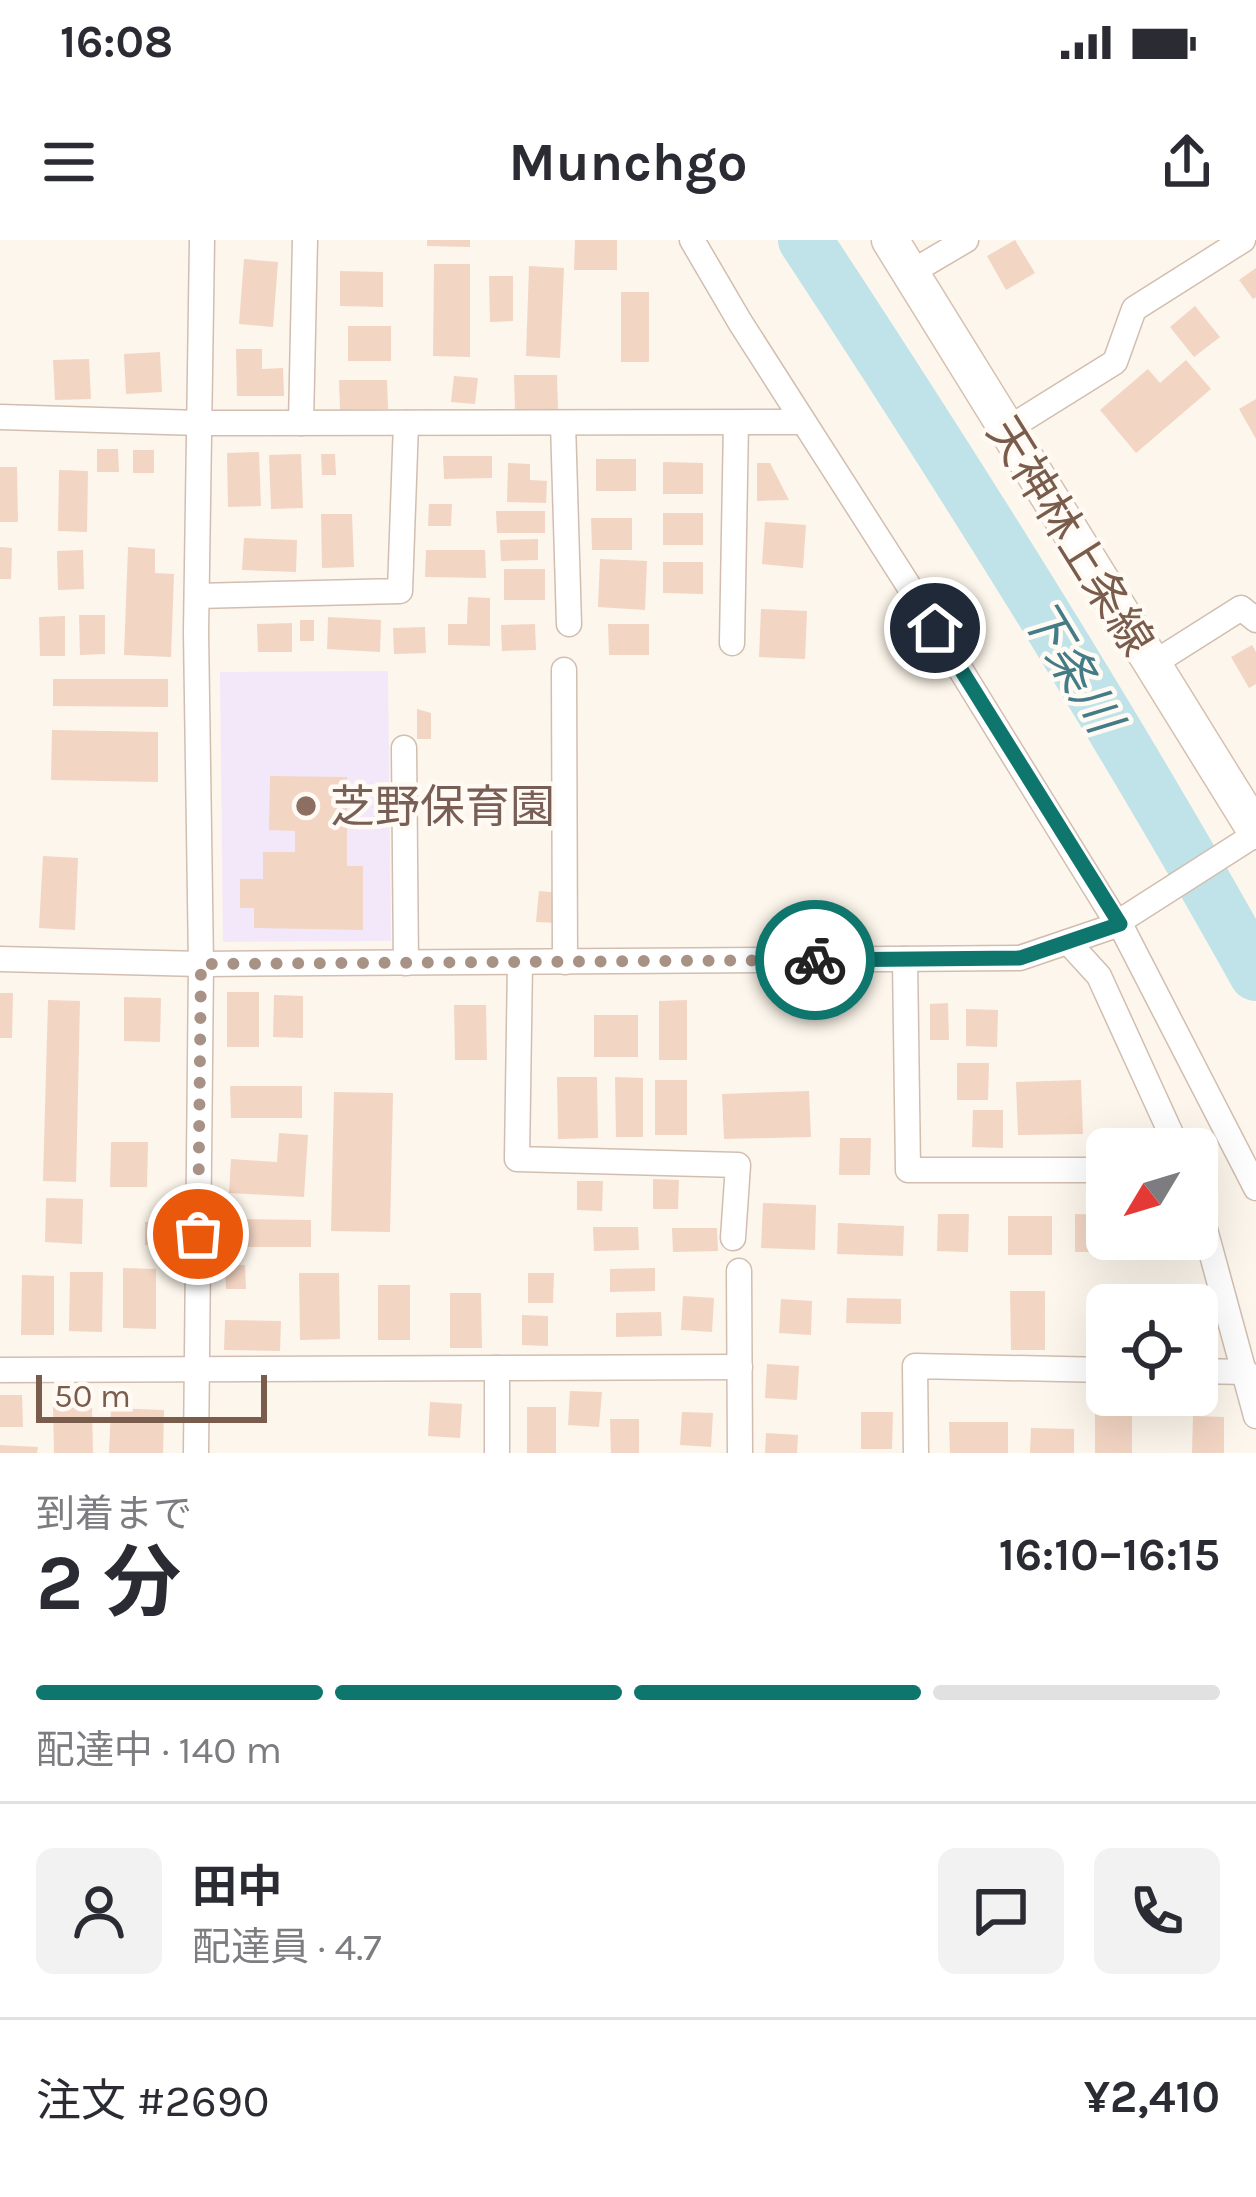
<!DOCTYPE html>
<html lang="ja">
<meta charset="utf-8">
<style>
:root{--surface:#fff;--page:#f2f2f3;--text:#2b2b33;--muted:#7c7c81;--line:#e1e1e2;--accent:#0f766e}
body{margin:0;font-family:Karla,"Noto Sans JP",sans-serif;background:var(--page);color:var(--text);height:100vh;display:flex;flex-direction:column;font-size:45px;white-space:nowrap}
*{box-sizing:border-box;margin:0}
p{font-size:39px;color:var(--muted)}
.icon{flex:none;width:66px;height:66px;fill:none;stroke:currentColor;stroke-width:2;stroke-linecap:round;stroke-linejoin:round}
.map{position:relative;height:1213px;overflow:hidden}
.panel{display:flex;flex-direction:column;background:var(--surface);flex:1}
.panel>*{flex:none}
.needle{width:78px;rotate:232deg}
.buttons{position:absolute;left:1086px;top:888px;display:grid;gap:24px}
.buttons a{display:grid;place-items:center;width:132px;height:132px;border-radius:18px;background:var(--surface);box-shadow:0 12px 48px #0002;font-size:60px}
.scale{position:absolute;left:36px;bottom:30px;width:231px;box-sizing:border-box;padding-left:12px;border:6px solid #7a5c4d;border-top:0;font-size:33px;line-height:42px;white-space:nowrap;color:#7a5c4d;-webkit-text-stroke:9px #fffaf3;paint-order:stroke}
.pin{position:absolute;display:grid;place-items:center;width:102px;height:102px;color:#fff;margin:-51px;border:6px solid #fff;border-radius:50%;box-shadow:0 3px 12px #0007}
.courier{position:absolute;display:grid;place-items:center;width:120px;height:120px;margin:-60px;border:9px solid #0f766e;border-radius:50%;background:#fff;color:#222;box-shadow:0 3px 15px #0007}
.head em{font-style:normal;font-weight:700}
.head div{display:flex;flex-direction:column-reverse}
.head{display:flex;align-items:center;justify-content:space-between;height:204px;padding:0 36px}
h1{font-size:78px;font-weight:700;line-height:90px}
.bar{display:grid;grid-template-columns:repeat(4,1fr);gap:18px 12px;align-content:center;height:144px;padding:0 36px}
.bar i{height:15px;border-radius:9px;background:var(--line)}
.bar .current{background:var(--accent)}
.bar p{grid-column:span 4}
.line{display:flex;align-items:center;gap:30px;padding:0 36px;border-top:3px solid var(--line)}
.line div{flex:1}
.round{display:grid;place-items:center;flex:none;width:126px;height:126px;border-radius:18px;background:var(--page)}
.status{display:flex;justify-content:space-between;align-items:center;height:84px;padding:0 60px;background:var(--surface);direction:ltr}
.status svg{height:33px;fill:currentColor}
header{display:flex;justify-content:space-between;align-items:center;height:156px;padding:0 36px;background:var(--surface);font-size:54px;font-weight:700}
.map>svg:first-child{display:block}
.education{fill:#f3e8fa}
.lines{fill:none;stroke-linecap:round;stroke-linejoin:round}
.river{stroke:#bfe3e8;stroke-width:54}
.building{fill:#f3d5c3}
.street-casing{stroke:#d1beb0;stroke-width:27}
.secondary-casing{stroke:#d6c0b0;stroke-width:39}
.street{stroke:#fff;stroke-width:24}
.secondary{stroke:#fff;stroke-width:36}
.done{stroke:#a89285;stroke-width:12;stroke-dasharray:0 21.6}
.route{stroke:#0f766e;stroke-width:15}
.education-dot{fill:#8d6e63;stroke:#fffaf3;stroke-width:4.5}
.labels{text-anchor:middle;stroke-width:9;stroke-linejoin:round;paint-order:stroke}
.street-label{font-size:45px;fill:#7a5c4d;stroke:#fffaf3}
.education-label{font-size:45px;fill:#785e54;stroke:#fffaf3;text-anchor:start}
.water-label{font-size:48px;font-style:italic;fill:#437c86;stroke:#fffaf3}
</style>
<div class="status"><b>16:08</b><svg viewBox="0 0 49 12"><path d="M0 12V9h3v3zM5 12V6h3v6zM10 12V3h3v9zM15 12V0h3v12zM26 1h20v11H26zM47 4h2v5h-2z"/></svg></div>
<header><svg class="icon" aria-label="menu" viewBox="0 0 24 24"><path d="M4 6h16M4 12h16M4 18h16"/></svg>Munchgo<svg class="icon" aria-label="share" viewBox="0 0 24 24"><path d="M12 15V3M7 8l5-5 5 5M5 13v7h14v-7"/></svg></header>
<div class="map">
<svg width="1256" height="1213" viewBox="0 0 1256 1213">
<rect width="100%" height="100%" fill="#fdf6ec"/>
<polygon class="education" points="388,431 391,701 223,702 220,432"/>
<g class="lines">
<path class="river" d="M805,0C963,240 1116,483 1256,734"/>
</g>
<g class="building">
<polygon points="427,0 470,0 470,7 427,6"/>
<polygon points="575,0 617,0 617,30 574,30"/>
<polygon points="1015,0 1035,33 1006,50 987,16"/>
<polygon points="244,19 278,22 273,87 239,84"/>
<polygon points="434,24 470,24 470,117 433,116"/>
<polygon points="529,26 564,28 560,118 526,116"/>
<polygon points="1256,28 1256,57 1253,59 1239,40"/>
<polygon points="340,31 383,32 383,67 340,66"/>
<polygon points="489,36 513,36 513,81 490,82"/>
<rect x="621" y="52" width="28" height="70"/>
<polygon points="1195,66 1220,97 1194,117 1170,87"/>
<rect x="348" y="86" width="43" height="35"/>
<polygon points="236,109 262,109 262,129 283,128 284,156 237,156"/>
<polygon points="160,112 162,152 126,154 124,114"/>
<polygon points="89,119 91,159 55,160 53,120"/>
<polygon points="1186,120 1211,149 1136,213 1100,170 1148,129 1160,143"/>
<polygon points="514,135 557,135 558,170 515,170"/>
<polygon points="454,136 478,138 475,164 451,162"/>
<polygon points="339,140 387,140 388,169 340,170"/>
<polygon points="1256,159 1256,199 1239,169"/>
<polygon points="97,209 118,209 119,232 97,232"/>
<rect x="133" y="210" width="21" height="23"/>
<polygon points="259,212 261,266 228,267 227,213"/>
<polygon points="301,214 303,268 271,269 269,215"/>
<polygon points="321,214 335,214 336,235 322,235"/>
<polygon points="443,216 492,216 492,238 444,239"/>
<rect x="596" y="219" width="40" height="32"/>
<polygon points="663,222 703,223 703,254 663,254"/>
<polygon points="508,223 530,224 530,240 547,241 546,263 507,262"/>
<polygon points="757,223 770,223 789,260 757,261"/>
<polygon points="0,227 17,227 18,282 0,282"/>
<polygon points="59,230 88,231 87,292 58,291"/>
<polygon points="429,264 452,264 451,286 428,286"/>
<polygon points="496,271 545,271 545,293 497,293"/>
<rect x="663" y="273" width="40" height="32"/>
<polygon points="321,274 352,274 354,327 322,328"/>
<polygon points="591,278 632,278 632,310 592,310"/>
<polygon points="765,282 806,285 803,328 762,324"/>
<polygon points="244,298 297,300 296,332 242,330"/>
<polygon points="538,299 538,320 501,321 500,300"/>
<polygon points="0,307 12,308 11,339 0,339"/>
<polygon points="128,307 155,309 155,333 174,334 171,417 124,415"/>
<polygon points="83,310 84,349 58,350 57,311"/>
<polygon points="426,310 485,310 486,338 425,337"/>
<polygon points="600,319 647,321 645,370 598,367"/>
<polygon points="663,322 703,322 703,354 663,353"/>
<rect x="504" y="329" width="41" height="31"/>
<polygon points="468,357 490,358 490,406 448,405 448,384 467,384"/>
<polygon points="761,369 807,371 805,419 759,417"/>
<polygon points="79,375 105,375 105,414 80,415"/>
<polygon points="65,376 65,416 40,416 39,377"/>
<polygon points="328,377 381,380 380,412 327,409"/>
<rect x="300" y="380" width="14" height="21"/>
<polygon points="292,383 292,412 258,412 257,384"/>
<polygon points="535,384 536,410 502,411 501,385"/>
<polygon points="608,384 649,384 649,415 609,415"/>
<polygon points="425,387 426,413 394,414 393,388"/>
<polygon points="1252,405 1256,412 1256,444 1249,448 1231,417"/>
<polygon points="53,439 168,439 168,467 53,466"/>
<polygon points="417,469 431,473 431,499 417,499"/>
<polygon points="52,490 158,492 158,542 51,540"/>
<polygon points="270,536 347,537 347,626 363,626 363,690 254,688 254,668 240,668 240,639 263,639 263,612 295,612 295,591 269,590"/>
<polygon points="43,616 78,618 75,690 39,688"/>
<polygon points="539,651 561,653 559,683 536,682"/>
<rect x="227" y="752" width="32" height="55"/>
<polygon points="0,753 13,753 12,798 0,798"/>
<polygon points="274,755 303,756 303,798 273,797"/>
<polygon points="124,757 161,758 160,802 124,801"/>
<polygon points="48,760 80,761 76,942 43,941"/>
<polygon points="687,760 687,820 659,820 659,761"/>
<polygon points="948,763 949,800 930,800 930,764"/>
<polygon points="454,765 486,765 487,820 455,820"/>
<polygon points="966,769 998,770 997,807 966,806"/>
<rect x="594" y="775" width="44" height="42"/>
<polygon points="957,823 989,823 988,860 957,860"/>
<polygon points="557,837 597,837 598,898 558,899"/>
<polygon points="615,837 643,838 643,897 616,897"/>
<rect x="655" y="840" width="32" height="55"/>
<polygon points="1081,840 1083,894 1018,895 1016,842"/>
<polygon points="230,846 302,846 302,878 231,878"/>
<polygon points="809,851 811,897 724,899 722,854"/>
<polygon points="334,852 393,853 390,992 331,991"/>
<polygon points="973,870 1003,870 1003,908 972,907"/>
<polygon points="1099,890 1119,891 1118,909 1097,911"/>
<polygon points="279,893 308,895 304,957 229,953 231,919 277,922"/>
<polygon points="840,898 871,898 870,935 839,935"/>
<polygon points="111,902 148,902 147,947 110,947"/>
<polygon points="653,939 679,940 678,969 653,969"/>
<polygon points="577,941 603,941 602,971 577,970"/>
<polygon points="46,958 83,959 82,1004 45,1002"/>
<polygon points="763,963 816,965 815,1010 761,1008"/>
<polygon points="938,974 969,974 968,1012 937,1011"/>
<polygon points="1075,974 1107,975 1106,1012 1075,1012"/>
<rect x="1008" y="976" width="44" height="39"/>
<polygon points="227,979 311,980 311,1007 227,1007"/>
<polygon points="145,982 164,982 165,1005 145,1005"/>
<polygon points="838,983 904,986 903,1016 837,1014"/>
<polygon points="593,987 638,987 639,1010 594,1011"/>
<polygon points="672,988 717,988 718,1011 673,1012"/>
<rect x="1139" y="999" width="31" height="13"/>
<polygon points="245,1025 246,1049 226,1049 225,1026"/>
<polygon points="123,1028 156,1029 156,1089 123,1088"/>
<polygon points="655,1028 655,1051 610,1052 610,1029"/>
<polygon points="70,1032 103,1032 102,1092 69,1091"/>
<polygon points="299,1033 339,1033 340,1099 300,1100"/>
<polygon points="528,1033 554,1033 553,1063 528,1063"/>
<polygon points="22,1035 54,1036 54,1095 21,1095"/>
<rect x="378" y="1045" width="32" height="55"/>
<polygon points="1010,1051 1045,1051 1045,1110 1011,1110"/>
<rect x="1150" y="1052" width="34" height="13"/>
<polygon points="450,1053 481,1053 482,1108 450,1108"/>
<polygon points="683,1056 714,1058 712,1092 681,1090"/>
<polygon points="847,1058 901,1059 901,1084 846,1083"/>
<polygon points="781,1059 812,1061 811,1095 779,1093"/>
<polygon points="1097,1067 1107,1067 1107,1104 1097,1103"/>
<polygon points="661,1072 662,1096 616,1097 616,1073"/>
<polygon points="522,1075 548,1076 548,1106 522,1105"/>
<polygon points="225,1080 281,1081 280,1111 224,1110"/>
<polygon points="767,1124 799,1126 797,1160 765,1158"/>
<polygon points="570,1151 602,1152 599,1187 568,1185"/>
<polygon points="0,1155 22,1155 23,1187 0,1187"/>
<polygon points="430,1162 462,1164 460,1198 428,1196"/>
<polygon points="53,1167 92,1168 93,1213 54,1213"/>
<rect x="527" y="1167" width="29" height="46"/>
<polygon points="111,1168 164,1170 163,1213 109,1213"/>
<rect x="1095" y="1169" width="37" height="44"/>
<polygon points="682,1172 713,1173 711,1207 680,1205"/>
<polygon points="861,1172 893,1172 892,1209 861,1209"/>
<polygon points="1193,1176 1224,1177 1224,1213 1192,1213"/>
<polygon points="610,1179 639,1179 639,1213 611,1213"/>
<polygon points="949,1182 1008,1182 1008,1213 950,1213"/>
<polygon points="1031,1188 1074,1189 1074,1213 1030,1213"/>
<polygon points="766,1193 798,1195 797,1213 765,1213"/>
<polygon points="0,1205 38,1207 37,1213 0,1213"/>
</g>
<g class="lines">
<g class="street-casing">
<g id="street">
<polyline points="692,0 740,82 912,351 1117,683"/>
<polyline points="910,33 966,0"/>
<polyline points="0,177 199,183 802,182"/>
<polyline points="301,183 305,0"/>
<polyline points="563,183 569,384"/>
<polyline points="1006,190 1115,122 1134,69 1243,0"/>
<polyline points="197,356 400,351 406,183"/>
<polyline points="732,403 736,183"/>
<polyline points="1151,425 1241,368 1256,380"/>
<polyline points="564,430 565,722"/>
<polyline points="404,508 406,723"/>
<polyline points="1117,683 1256,594"/>
<polyline points="1120,684 1256,948"/>
<polyline points="1068,702 1099,736 1178,909"/>
<polyline points="0,719 201,724 1020,718 1120,684"/>
<polyline points="905,719 908,930 1107,930"/>
<polyline points="520,722 517,919 738,925 733,998"/>
<polyline points="1197,960 1256,1176"/>
<polyline points="739,1031 740,1213"/>
<polyline points="0,1130 740,1127"/>
<polyline points="1197,1131 1246,1132"/>
<polyline points="196,1213 201,724 196,392 202,0"/>
<polyline points="497,1213 497,1128"/>
<polyline points="916,1213 915,1126 1107,1130"/>
</g>
</g>
<g class="secondary-casing">
<polyline id="secondary" points="890,0 1256,591"/>
</g>
<use href="#street" class="street"/>
<use href="#secondary" class="secondary"/>
</g>
<g class="lines">
<polyline class="done" points="198,994 201,724 815,720"/>
<polyline class="route" points="815,720 1020,718 1120,684 935,388"/>
</g>
<circle class="education-dot" cx="306" cy="566" r="12"/>
<g class="labels">
<g class="street-label">
<text transform="translate(1071 296) rotate(58)" y="16">天神林上条線</text>
</g>
<g class="education-label">
<text x="330" y="582">芝野保育園</text>
</g>
<g class="water-label">
<text transform="translate(1072 426) rotate(59)" y="17">下条川</text>
</g>
</g>
</svg>
<div class="buttons">
<a><svg class="needle" viewBox="-14 -14 28 28"><path d="M0-13l5 13h-10z" fill="#e53935"/><path d="M0 13l5-13h-10z" fill="#7c7c81"/></svg></a>
<a><svg class="icon" aria-label="locate" viewBox="0 0 24 24"><circle cx="12" cy="12" r="6"/><path d="M12 2v4M12 18v4M2 12h4M18 12h4"/></svg></a>
</div>
<div class="scale">50 m</div>
<div class="pin" style="left:198px;top:994px;background:#ea580c"><svg class="icon" aria-label="bag" viewBox="0 0 24 24"><path d="M5 8h14l-1 12H6zM9 8a3 3 0 0 1 6 0"/></svg></div>
<div class="pin" style="left:935px;top:388px;background:#1f2937"><svg class="icon" aria-label="home" viewBox="0 0 24 24"><path d="M3 11l9-7 9 7M6 9v11h12V9"/></svg></div>
<div class="courier" style="left:815px;top:720px"><svg class="icon" aria-label="bike" viewBox="0 0 24 24"><circle cx="6" cy="16" r="4"/><circle cx="18" cy="16" r="4"/><path d="M6 16l4-8h5l3 8M10 8l3 8H6M13 5h3"/></svg></div>
</div>
<section class="panel">
<div class="head"><div><h1>2 分</h1><p>到着まで</p></div><em>16:10–16:15</em></div>
<div class="bar"><i class="current"></i><i class="current"></i><i class="current"></i><i></i><p>配達中 · 140 m</p></div>
<div class="line" style="height:216px"><a class="round"><svg class="icon" aria-label="person" viewBox="0 0 24 24"><circle cx="12" cy="8" r="4"/><path d="M4 21q1-7 8-7t8 7"/></svg></a><div><b>田中</b><p>配達員 · 4.7</p></div><a class="round"><svg class="icon" aria-label="chat" viewBox="0 0 24 24"><path d="M4 5h16v11H9l-5 4z"/></svg></a><a class="round"><svg class="icon" aria-label="phone" viewBox="0 0 24 24"><path d="M5 4h4l2 5-3 2q2 4 5 5l2-3 5 2v4C11 20 4 13 5 4z"/></svg></a></div>
<div class="line" style="height:156px"><div>注文 #2690</div><b>¥2,410</b></div>
</section>
